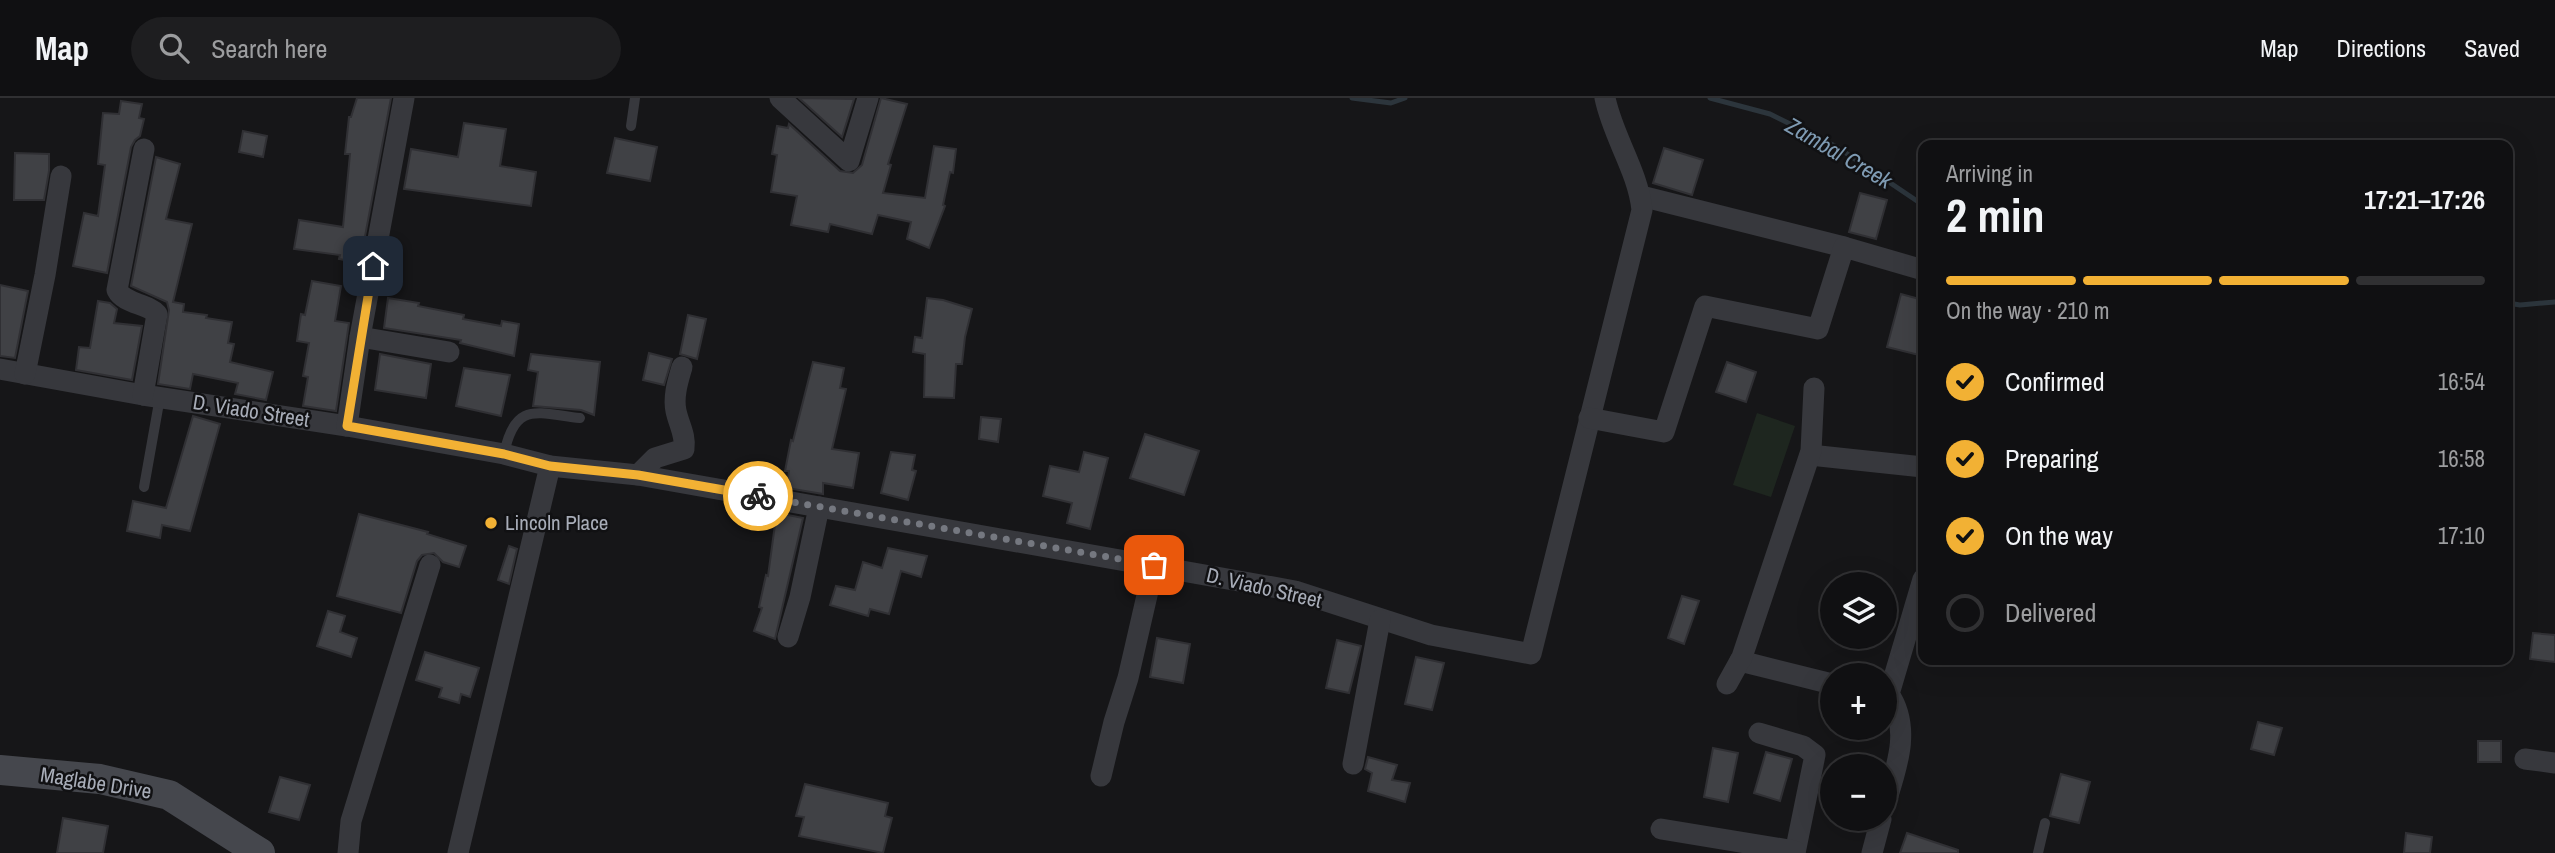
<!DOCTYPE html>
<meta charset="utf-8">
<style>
:root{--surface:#101012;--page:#1e1e20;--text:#f1f3f6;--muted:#9c9d9f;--line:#303032;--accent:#f2b134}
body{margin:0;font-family:"Archivo Narrow",sans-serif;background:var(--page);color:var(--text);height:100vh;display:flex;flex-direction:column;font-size:26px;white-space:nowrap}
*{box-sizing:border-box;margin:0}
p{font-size:23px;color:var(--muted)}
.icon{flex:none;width:38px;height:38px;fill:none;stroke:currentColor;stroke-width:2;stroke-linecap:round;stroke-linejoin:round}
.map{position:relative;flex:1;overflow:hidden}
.sheet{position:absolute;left:1918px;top:42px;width:595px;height:525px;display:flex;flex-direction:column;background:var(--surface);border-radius:14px;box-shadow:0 7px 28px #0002,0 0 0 2px var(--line)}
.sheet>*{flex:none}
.controls{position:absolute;left:1820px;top:474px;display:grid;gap:14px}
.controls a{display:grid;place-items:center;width:77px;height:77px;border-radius:50%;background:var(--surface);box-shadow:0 7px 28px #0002,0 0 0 2px var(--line);font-size:35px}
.pin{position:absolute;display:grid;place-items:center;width:60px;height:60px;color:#fff;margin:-30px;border-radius:14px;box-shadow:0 4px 10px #0006}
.courier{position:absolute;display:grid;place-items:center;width:70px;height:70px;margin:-35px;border:5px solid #f2b134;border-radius:50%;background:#fff;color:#222;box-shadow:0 2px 9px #0007}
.overview em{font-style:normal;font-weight:800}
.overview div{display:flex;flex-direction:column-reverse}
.overview{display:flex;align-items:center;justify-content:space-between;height:119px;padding:0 28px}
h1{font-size:46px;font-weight:800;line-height:52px}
.bar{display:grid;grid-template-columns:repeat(4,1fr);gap:10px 7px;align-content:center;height:84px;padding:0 28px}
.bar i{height:9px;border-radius:5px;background:var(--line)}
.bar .active{background:var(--accent)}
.bar p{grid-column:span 4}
ol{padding:0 28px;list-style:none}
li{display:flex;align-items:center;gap:21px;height:77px}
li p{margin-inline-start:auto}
li .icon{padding:7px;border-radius:50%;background:var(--accent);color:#111;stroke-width:4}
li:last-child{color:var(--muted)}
li i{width:38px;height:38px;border:4px solid var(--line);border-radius:50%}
header{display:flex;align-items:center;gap:42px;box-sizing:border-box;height:98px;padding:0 35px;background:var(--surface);border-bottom:2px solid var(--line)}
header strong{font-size:33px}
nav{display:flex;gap:38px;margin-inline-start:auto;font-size:24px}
.search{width:490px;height:63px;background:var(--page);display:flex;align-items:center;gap:18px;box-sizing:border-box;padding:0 24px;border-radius:38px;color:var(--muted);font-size:26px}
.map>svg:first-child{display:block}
.green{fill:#1e261f}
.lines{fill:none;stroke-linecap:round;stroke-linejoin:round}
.stream{stroke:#2c353c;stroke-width:5}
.building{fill:#404145;stroke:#303034;stroke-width:2}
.lane{stroke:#37383d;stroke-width:10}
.street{stroke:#37383d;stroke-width:21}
.secondary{stroke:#45474d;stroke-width:30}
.done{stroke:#757880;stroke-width:7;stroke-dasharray:0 12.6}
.route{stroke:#f2b134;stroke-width:9}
.poi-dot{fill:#f2b134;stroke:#111113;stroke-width:2.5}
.labels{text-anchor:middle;stroke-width:5;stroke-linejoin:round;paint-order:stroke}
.street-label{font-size:21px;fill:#a8adb8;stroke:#111113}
.poi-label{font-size:21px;fill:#a8adb8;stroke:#111113;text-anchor:start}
.water-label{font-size:23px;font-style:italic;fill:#7f9bb3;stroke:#111113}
</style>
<header>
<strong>Map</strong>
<div class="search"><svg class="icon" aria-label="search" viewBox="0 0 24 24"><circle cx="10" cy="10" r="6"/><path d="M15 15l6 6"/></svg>Search here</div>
<nav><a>Map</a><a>Directions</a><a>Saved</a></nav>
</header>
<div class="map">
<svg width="2555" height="755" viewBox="0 0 2555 755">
<rect width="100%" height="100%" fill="#161618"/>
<polygon class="green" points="1757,315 1795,328 1771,399 1733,387"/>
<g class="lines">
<g class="stream">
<polyline points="1352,0 1391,5 1405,0"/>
<polyline points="1710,0 1770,16 1837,49 1923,107"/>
<polyline points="2508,205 2520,207 2555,204"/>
</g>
</g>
<g class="building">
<polygon points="357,0 391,0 360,165 339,161 340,157 294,151 299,122 343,129 350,56 345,56 349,19 351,19"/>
<polygon points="799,0 854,1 842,39"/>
<polygon points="881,0 907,6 888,66 891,67 883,95 925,100 934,48 956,51 953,75 950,74 943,107 945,108 929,150 907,141 911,124 878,117 872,136 830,126 828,134 791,127 797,98 771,94 777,57 772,56 777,28 788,30 789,26 840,73 853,75 862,67"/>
<polygon points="121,3 142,6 139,20 144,21 140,38 135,42 131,49 107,175 73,168 84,115 98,118 105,67 98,66 103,15 119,16"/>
<polygon points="464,25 506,31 500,68 536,74 531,108 404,91 411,51 458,59"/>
<polygon points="243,33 267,38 263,59 239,54"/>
<polygon points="615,40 657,49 650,83 607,75"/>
<polygon points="1664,50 1703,62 1692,97 1653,85"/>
<polygon points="15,55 49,56 49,73 44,102 14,102"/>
<polygon points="156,59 180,66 166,121 192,126 173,204 184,206 183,214 207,217 206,220 232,224 228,245 234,246 230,264 273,274 266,302 235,296 238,285 193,276 190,291 158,286 169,212 167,204 131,188"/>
<polygon points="1860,95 1887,102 1876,141 1849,134"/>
<polygon points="312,183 341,188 335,223 349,225 336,313 303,308 308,279 303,278 309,245 297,243 301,216 305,217"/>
<polygon points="0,187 28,193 15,260 0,258"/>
<polygon points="1901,196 1923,202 1923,258 1887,249"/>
<polygon points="388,200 419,205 418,208 464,217 463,221 501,228 502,223 519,226 514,258 460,245 461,242 384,230"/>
<polygon points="927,200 943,202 972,211 965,239 962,266 956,266 954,300 924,299 925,256 913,254 915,239 922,240"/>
<polygon points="98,203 110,205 117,211 114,225 142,228 132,282 76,272 79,249 90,250"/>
<polygon points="688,217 706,221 697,261 680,256"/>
<polygon points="649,255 672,261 664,287 643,282"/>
<polygon points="380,256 431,266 426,300 375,292"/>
<polygon points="531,256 600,264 594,317 581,312 533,308 538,274 528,272"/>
<polygon points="813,264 844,270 840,290 846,291 832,351 859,355 853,390 823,385 823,396 787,390 789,373 785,373 791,342 793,343"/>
<polygon points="1727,264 1756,274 1746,304 1716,294"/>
<polygon points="464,270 510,277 501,318 456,308"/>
<polygon points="193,318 220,326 190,433 162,427 160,440 127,433 133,403 166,410"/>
<polygon points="981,319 1001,321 998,344 979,341"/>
<polygon points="1145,336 1199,353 1184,397 1130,380"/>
<polygon points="891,354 915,357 912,372 916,373 908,402 881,395"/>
<polygon points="1084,354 1108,360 1090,431 1067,425 1072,405 1043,398 1050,368 1079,374"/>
<polygon points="359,416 428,434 427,436 466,448 459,469 443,464 434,455 422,457 417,463 401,515 337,498"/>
<polygon points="783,416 803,420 775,541 754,533 762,510 759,509 766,477 768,478 776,419 782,420"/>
<polygon points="509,448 517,451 509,486 498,482"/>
<polygon points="888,450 927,458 921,479 901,473 889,516 870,511 868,518 830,507 836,488 855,492 863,464 882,470"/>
<polygon points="1682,498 1699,503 1684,546 1668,540"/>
<polygon points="328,513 345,518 340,534 357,540 351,559 317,548"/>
<polygon points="2533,535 2555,537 2555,564 2530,561"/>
<polygon points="1157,540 1190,546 1183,585 1150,579"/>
<polygon points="1337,542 1361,548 1349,595 1326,590"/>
<polygon points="425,554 479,570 470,599 461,596 459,605 439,599 442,590 416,582"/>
<polygon points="1416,559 1444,565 1432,612 1405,606"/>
<polygon points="2258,624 2282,630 2274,657 2251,651"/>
<rect x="2478" y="643" width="23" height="21"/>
<polygon points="1713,650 1738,655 1728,704 1704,699"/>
<polygon points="1766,654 1792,661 1780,703 1754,695"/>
<polygon points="1368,659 1397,667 1392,682 1410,685 1405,704 1368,693 1372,675 1365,671"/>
<polygon points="2061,676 2090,684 2079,725 2050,718"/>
<polygon points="280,679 310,687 299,722 269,714"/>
<polygon points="805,686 888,705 885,718 892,720 883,755 799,738 804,719 796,718"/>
<polygon points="63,720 108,728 103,755 57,755"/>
<polygon points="1907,735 1958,752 1958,755 1900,755"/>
<polygon points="2406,735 2432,739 2430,755 2404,755"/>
</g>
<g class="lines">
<g class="lane">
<polyline points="631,28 635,0"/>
<path d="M504,356C515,303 536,315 580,320"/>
<polyline points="144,389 160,299"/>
<polyline points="2038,755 2045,725"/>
</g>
<g class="street">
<polyline points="780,0 849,63 868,0"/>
<polyline points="1641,98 1844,149"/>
<polyline points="360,239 449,254"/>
<path d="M0,271L143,297L347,328L504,356L550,368L638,377L1267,488L1295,493L1431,537L1531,556L1642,112C1638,73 1613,39 1605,0"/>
<polyline points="25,276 45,177 61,78"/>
<path d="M143,297L157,216C147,205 124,206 117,192L144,51"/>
<polyline points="1589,320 1664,334 1705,208 1818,231 1844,149 1923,172"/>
<polyline points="347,328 360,239 404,0"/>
<polyline points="1810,357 1923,369"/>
<path d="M638,377L655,360L684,351C686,337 679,327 676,313C673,298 678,283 682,269"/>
<polyline points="788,539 800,499 819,409"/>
<polyline points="1740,563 1832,586"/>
<polyline points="1727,586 1742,559 1811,353 1814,290"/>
<polyline points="1759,635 1803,648 1815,657 1795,755"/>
<polyline points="2525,661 2555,665"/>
<polyline points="1353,666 1380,522"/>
<polyline points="1101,678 1114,624 1128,580 1154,467"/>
<path d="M1885,707C1896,671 1912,631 1889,596L1923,481"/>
<polyline points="1661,731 1795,753"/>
<polyline points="348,755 351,723 430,467"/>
<polyline points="458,755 550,368"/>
<polyline points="1872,755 1881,721"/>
</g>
<polyline class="secondary" points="0,672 100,681 169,697 260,755"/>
</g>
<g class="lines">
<polyline class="done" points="758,398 1154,467"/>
<polyline class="route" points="373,168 347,328 504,356 550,368 638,377 758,398"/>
</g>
<circle class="poi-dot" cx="491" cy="425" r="7"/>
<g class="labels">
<g class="street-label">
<text transform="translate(251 313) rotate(9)" y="7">D. Viado Street</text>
<text transform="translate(1264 490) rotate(13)" y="7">D. Viado Street</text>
<text transform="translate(96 685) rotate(9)" y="7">Maglabe Drive</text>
</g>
<g class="poi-label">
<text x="505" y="432">Lincoln Place</text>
</g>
<g class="water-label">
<text transform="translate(1839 55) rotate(30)" y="8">Zambal Creek</text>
</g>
</g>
</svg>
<div class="controls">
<a><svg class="icon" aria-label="layers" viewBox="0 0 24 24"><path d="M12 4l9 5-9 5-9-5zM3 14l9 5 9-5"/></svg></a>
<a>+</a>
<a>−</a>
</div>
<div class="pin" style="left:1154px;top:467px;background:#ea580c"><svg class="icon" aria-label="bag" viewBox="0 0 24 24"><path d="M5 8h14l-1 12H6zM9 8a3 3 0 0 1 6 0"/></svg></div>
<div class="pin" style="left:373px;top:168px;background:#1f2937"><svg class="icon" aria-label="home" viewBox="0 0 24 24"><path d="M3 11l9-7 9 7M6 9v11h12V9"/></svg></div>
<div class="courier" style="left:758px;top:398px"><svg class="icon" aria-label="bike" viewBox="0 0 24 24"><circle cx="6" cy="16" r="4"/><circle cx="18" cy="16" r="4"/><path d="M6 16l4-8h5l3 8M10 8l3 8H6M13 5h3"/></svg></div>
<section class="sheet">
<div class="overview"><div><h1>2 min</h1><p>Arriving in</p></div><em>17:21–17:26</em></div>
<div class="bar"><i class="active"></i><i class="active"></i><i class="active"></i><i></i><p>On the way · 210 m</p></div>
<ol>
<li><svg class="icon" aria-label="check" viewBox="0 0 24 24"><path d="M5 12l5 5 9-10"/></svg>Confirmed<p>16:54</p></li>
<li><svg class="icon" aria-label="check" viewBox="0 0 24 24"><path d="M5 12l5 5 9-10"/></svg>Preparing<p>16:58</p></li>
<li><svg class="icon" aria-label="check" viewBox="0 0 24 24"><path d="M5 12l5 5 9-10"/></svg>On the way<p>17:10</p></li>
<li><i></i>Delivered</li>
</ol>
</section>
</div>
